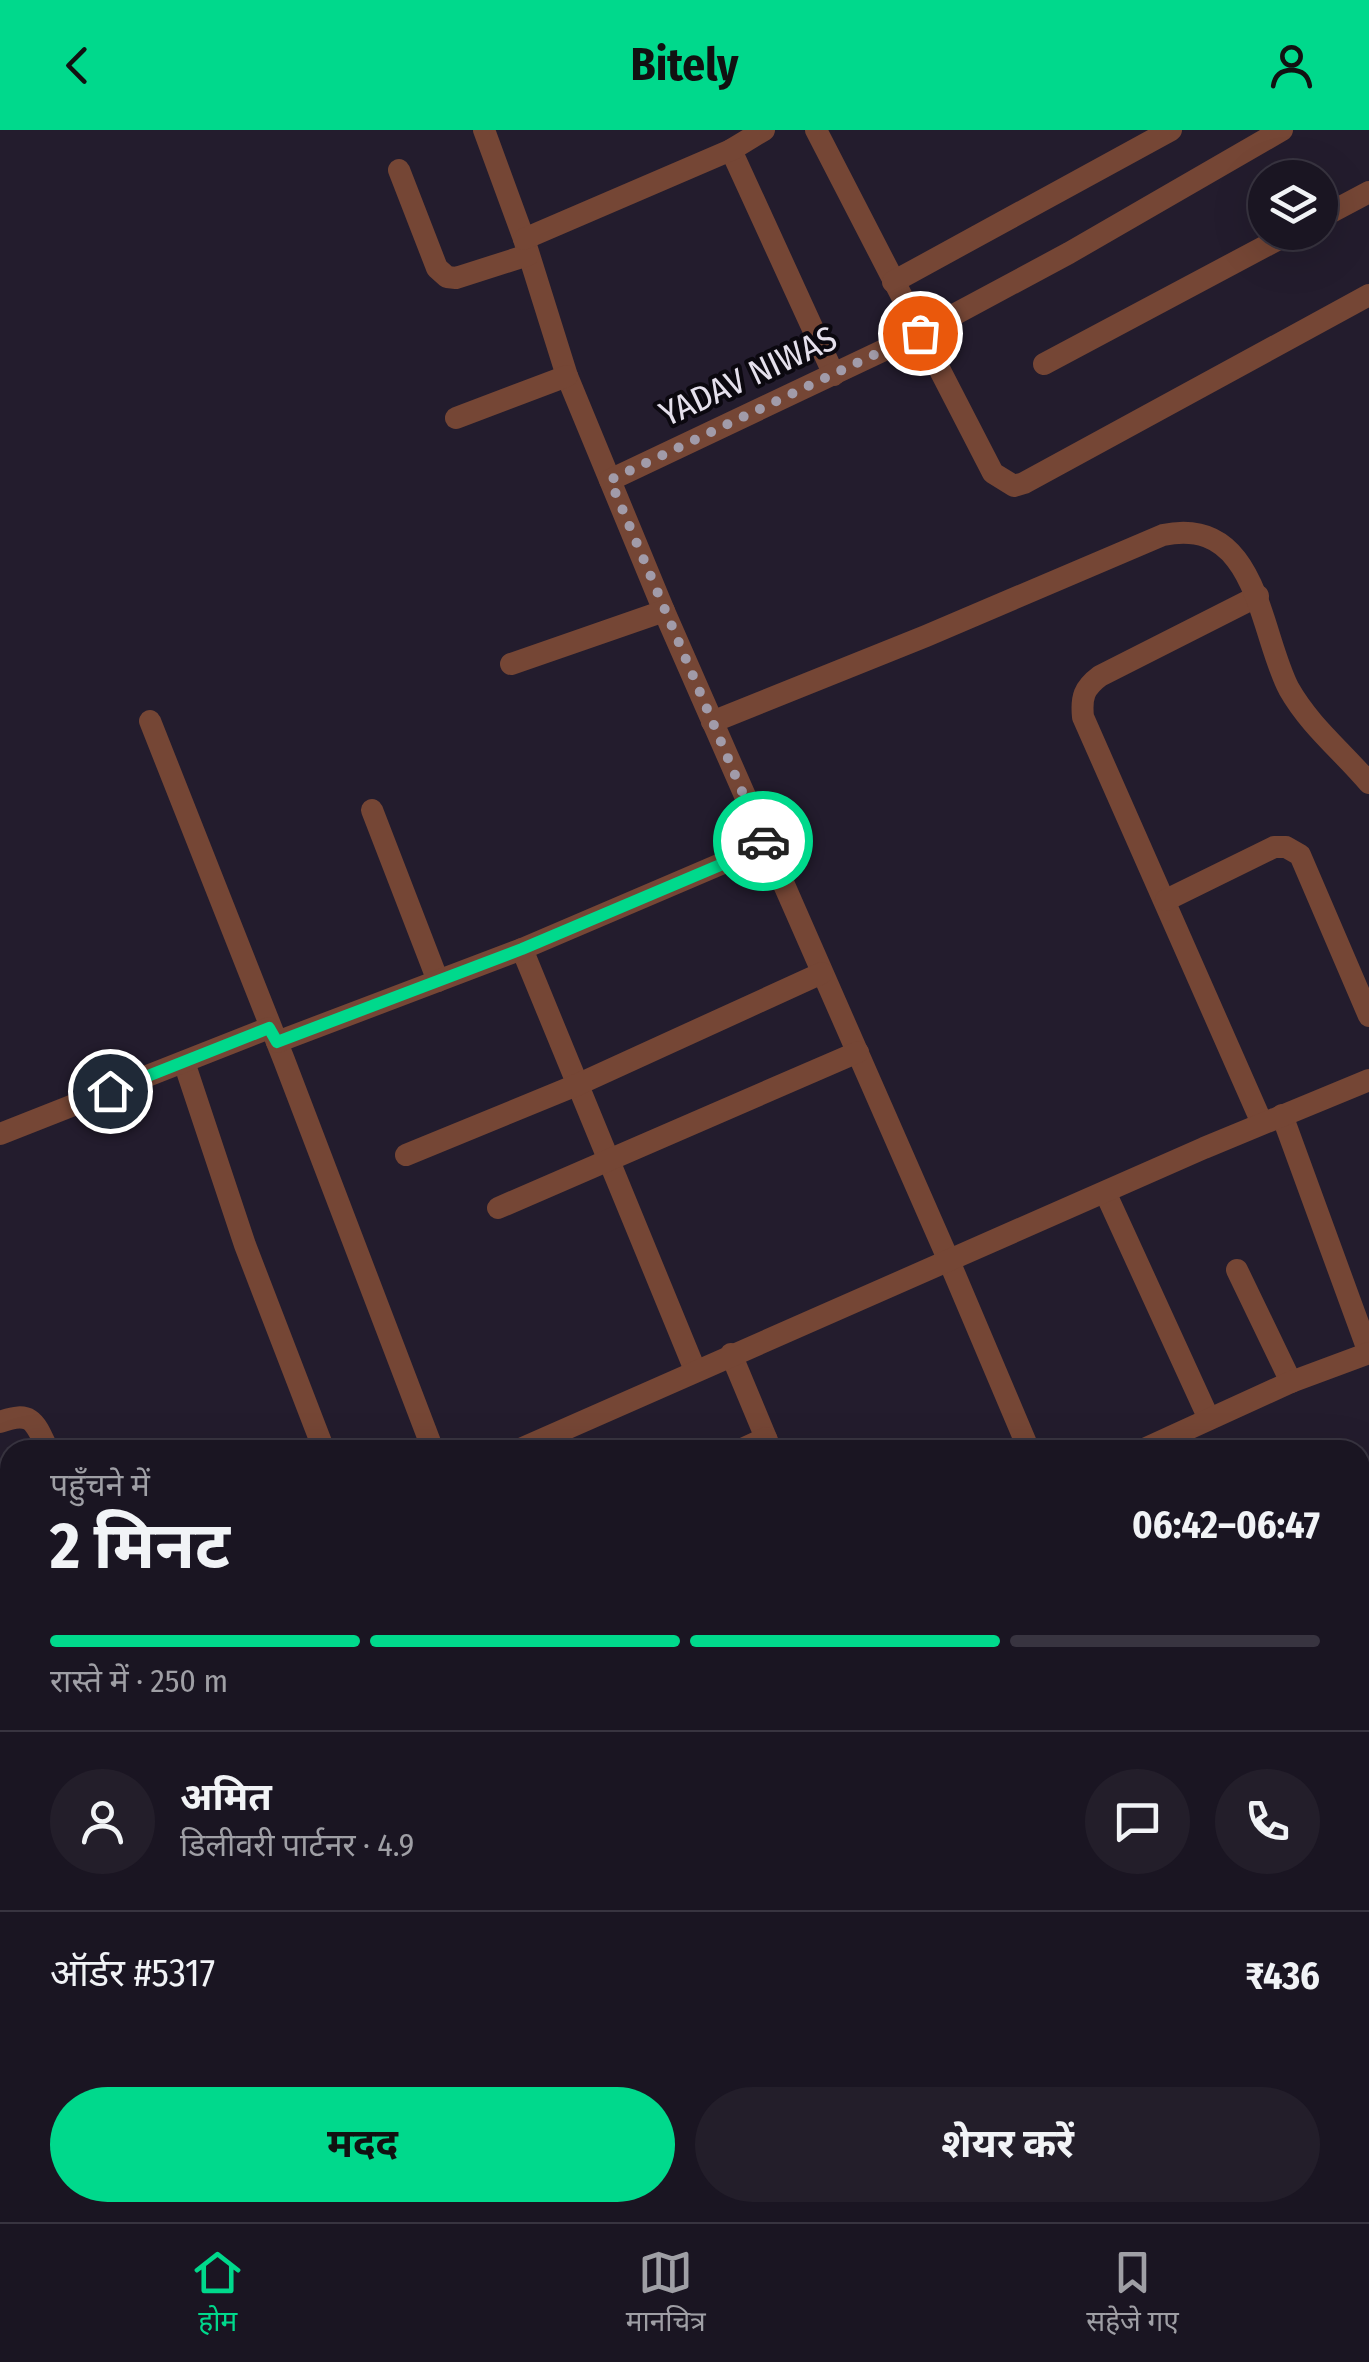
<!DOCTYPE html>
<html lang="hi">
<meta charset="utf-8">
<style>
:root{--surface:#1a1522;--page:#231e2a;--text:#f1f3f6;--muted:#9f9fa5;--line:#383440;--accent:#00d98c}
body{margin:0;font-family:"Fira Sans Condensed","Noto Sans Devanagari",sans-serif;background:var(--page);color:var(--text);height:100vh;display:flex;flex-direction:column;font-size:38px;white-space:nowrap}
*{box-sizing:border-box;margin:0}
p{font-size:32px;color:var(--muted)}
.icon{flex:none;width:55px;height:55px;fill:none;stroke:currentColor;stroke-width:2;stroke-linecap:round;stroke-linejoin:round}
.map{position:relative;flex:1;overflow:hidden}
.details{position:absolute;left:0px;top:1310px;width:1370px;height:782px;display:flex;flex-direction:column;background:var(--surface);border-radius:30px 30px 0 0;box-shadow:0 10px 40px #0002,0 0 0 2px var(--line)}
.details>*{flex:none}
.controls{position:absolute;left:1248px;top:30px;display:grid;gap:20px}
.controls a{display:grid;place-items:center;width:90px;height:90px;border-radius:50%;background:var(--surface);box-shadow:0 10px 40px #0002,0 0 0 2px var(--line);font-size:50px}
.pin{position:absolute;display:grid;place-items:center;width:85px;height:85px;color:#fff;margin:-42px;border:5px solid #fff;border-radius:50%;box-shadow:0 2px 10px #0007}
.courier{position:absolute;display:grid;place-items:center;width:100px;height:100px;margin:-50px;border:8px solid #00d98c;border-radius:50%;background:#fff;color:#222;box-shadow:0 2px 12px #0007}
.overview em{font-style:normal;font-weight:700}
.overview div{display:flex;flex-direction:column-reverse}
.overview{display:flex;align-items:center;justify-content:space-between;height:170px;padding:0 50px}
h1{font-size:65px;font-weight:700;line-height:75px}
.bar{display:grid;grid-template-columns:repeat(4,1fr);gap:15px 10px;align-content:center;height:120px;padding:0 50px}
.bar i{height:12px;border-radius:8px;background:var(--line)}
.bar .current{background:var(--accent)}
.bar p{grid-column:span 4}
.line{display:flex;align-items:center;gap:25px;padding:0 50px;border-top:2px solid var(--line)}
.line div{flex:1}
.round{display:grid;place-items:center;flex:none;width:105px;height:105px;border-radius:52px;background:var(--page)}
.primary-button{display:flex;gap:20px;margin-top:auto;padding:20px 50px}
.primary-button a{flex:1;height:115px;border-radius:60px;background:var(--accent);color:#111;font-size:40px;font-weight:700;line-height:115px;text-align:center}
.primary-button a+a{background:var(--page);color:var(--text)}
header{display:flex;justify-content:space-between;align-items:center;height:130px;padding:0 50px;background:var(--accent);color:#111;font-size:45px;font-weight:700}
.menu{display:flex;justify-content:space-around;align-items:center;height:140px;border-top:2px solid var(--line);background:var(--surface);font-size:28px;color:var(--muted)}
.menu a{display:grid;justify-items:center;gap:5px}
.menu .current{color:var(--accent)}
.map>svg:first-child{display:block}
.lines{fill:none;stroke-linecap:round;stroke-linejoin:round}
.street{stroke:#754635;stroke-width:22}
.done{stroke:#a19ba9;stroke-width:10;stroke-dasharray:0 18}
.route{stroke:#00d98c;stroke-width:12}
.labels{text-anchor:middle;stroke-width:8;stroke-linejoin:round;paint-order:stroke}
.street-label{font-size:35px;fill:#e5e0ec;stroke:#0b080f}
</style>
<header><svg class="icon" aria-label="back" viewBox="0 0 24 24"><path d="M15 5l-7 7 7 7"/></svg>Bitely<svg class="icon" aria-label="person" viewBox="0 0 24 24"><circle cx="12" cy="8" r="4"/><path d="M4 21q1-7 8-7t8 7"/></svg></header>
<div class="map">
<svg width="1369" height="2092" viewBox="0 0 1369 2092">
<rect width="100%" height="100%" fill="#231c2d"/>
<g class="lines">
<g class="street">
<polyline points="484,0 524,109 567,246 664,481 949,1131 1029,1320"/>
<polyline points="816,0 993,343 1014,356 1024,353 1369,165"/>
<polyline points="731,20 834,245"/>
<polyline points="399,40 437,138 447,147 456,148 528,125"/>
<polyline points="1320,88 1369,62"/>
<polyline points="524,109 731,20 764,0"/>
<polyline points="893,152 1171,0"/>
<polyline points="1044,234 1292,102"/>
<polyline points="456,288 567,246"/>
<polyline points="610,350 920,203 1069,123 1282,0"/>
<path d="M1258,466L1100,546C1084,558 1081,567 1083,587L1262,993"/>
<polyline points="511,534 664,481"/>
<polyline points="150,591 284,930 433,1320"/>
<path d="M712,592L926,506L1163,405C1258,385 1259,502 1289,559C1310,596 1342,621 1369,653"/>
<polyline points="372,680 438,851"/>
<polyline points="1166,770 1274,717 1286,717 1300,725 1369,886"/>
<polyline points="522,819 695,1240"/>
<polyline points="277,912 522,819 765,715"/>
<polyline points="184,932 245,1115 324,1320"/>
<polyline points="1282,985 1369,1223"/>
<polyline points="0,1004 269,898"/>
<polyline points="406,1025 579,954 822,843"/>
<polyline points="1106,1064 1209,1289"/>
<polyline points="498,1078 858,922"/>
<polyline points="1237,1140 1291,1252"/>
<polyline points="731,1224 771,1320"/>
<path d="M0,1292C32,1280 35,1292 48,1320"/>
<polyline points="518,1320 1204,1018 1369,950"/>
<polyline points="740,1320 766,1308"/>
<polyline points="1142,1320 1291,1252 1369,1223"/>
<polyline points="0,1364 10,1360"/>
<polyline points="1360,1385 1369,1381"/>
<polyline points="0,1448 10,1444"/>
<polyline points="1360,1497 1369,1493"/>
<polyline points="0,1531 10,1527"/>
<polyline points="1360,1608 1369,1604"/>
<polyline points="0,1665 10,1688"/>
<polyline points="0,1774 10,1770"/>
<polyline points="1360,1876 1369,1872"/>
<polyline points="0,1882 10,1878"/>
<polyline points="0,1997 10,2019"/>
<polyline points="1360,2030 1369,2027"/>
<polyline points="38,2082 42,2092"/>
<polyline points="1353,2082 1357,2092"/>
<polyline points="179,2092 198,2082"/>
<polyline points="1030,2092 1050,2082"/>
<polyline points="1298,2092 1316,2082"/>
</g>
</g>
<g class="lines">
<polyline class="done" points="763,711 610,350 920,203"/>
<polyline class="route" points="110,961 269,898 277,912 522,819 765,716 763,711"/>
</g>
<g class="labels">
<g class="street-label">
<text transform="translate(748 246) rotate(-25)" y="12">YADAV NIWAS</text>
</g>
</g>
</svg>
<div class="controls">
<a><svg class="icon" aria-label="layers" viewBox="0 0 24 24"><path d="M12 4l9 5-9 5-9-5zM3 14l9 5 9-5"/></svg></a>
</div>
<div class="pin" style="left:920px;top:203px;background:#ea580c"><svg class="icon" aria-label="bag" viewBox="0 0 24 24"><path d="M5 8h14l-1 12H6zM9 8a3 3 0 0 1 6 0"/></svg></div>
<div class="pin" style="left:110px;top:961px;background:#1f2937"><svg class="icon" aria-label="home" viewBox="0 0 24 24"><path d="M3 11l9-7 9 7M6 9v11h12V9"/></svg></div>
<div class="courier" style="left:763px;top:711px"><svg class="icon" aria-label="car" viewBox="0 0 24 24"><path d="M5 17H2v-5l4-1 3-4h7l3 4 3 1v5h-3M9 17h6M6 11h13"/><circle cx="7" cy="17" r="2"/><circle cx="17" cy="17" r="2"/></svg></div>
<section class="details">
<div class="overview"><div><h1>2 मिनट</h1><p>पहुँचने में</p></div><em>06:42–06:47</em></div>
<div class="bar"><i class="current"></i><i class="current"></i><i class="current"></i><i></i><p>रास्ते में · 250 m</p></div>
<div class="line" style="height:180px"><a class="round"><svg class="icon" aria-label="person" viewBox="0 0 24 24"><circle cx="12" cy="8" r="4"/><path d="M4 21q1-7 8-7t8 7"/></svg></a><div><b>अमित</b><p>डिलीवरी पार्टनर · 4.9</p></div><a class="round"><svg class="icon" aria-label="chat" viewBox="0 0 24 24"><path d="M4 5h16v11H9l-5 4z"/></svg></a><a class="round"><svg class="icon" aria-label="phone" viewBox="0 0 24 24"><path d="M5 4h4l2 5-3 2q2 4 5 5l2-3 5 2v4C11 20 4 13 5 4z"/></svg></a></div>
<div class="line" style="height:130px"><div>ऑर्डर #5317</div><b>₹436</b></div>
<div class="primary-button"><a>मदद</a><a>शेयर करें</a></div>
</section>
</div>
<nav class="menu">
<a class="current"><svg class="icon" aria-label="home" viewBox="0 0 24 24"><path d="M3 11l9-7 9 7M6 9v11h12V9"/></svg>होम</a>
<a><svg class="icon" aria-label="map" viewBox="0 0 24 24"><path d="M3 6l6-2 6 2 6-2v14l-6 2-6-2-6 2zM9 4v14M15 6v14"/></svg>मानचित्र</a>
<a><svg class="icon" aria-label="saved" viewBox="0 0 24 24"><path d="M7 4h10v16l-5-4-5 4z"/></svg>सहेजे गए</a>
</nav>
